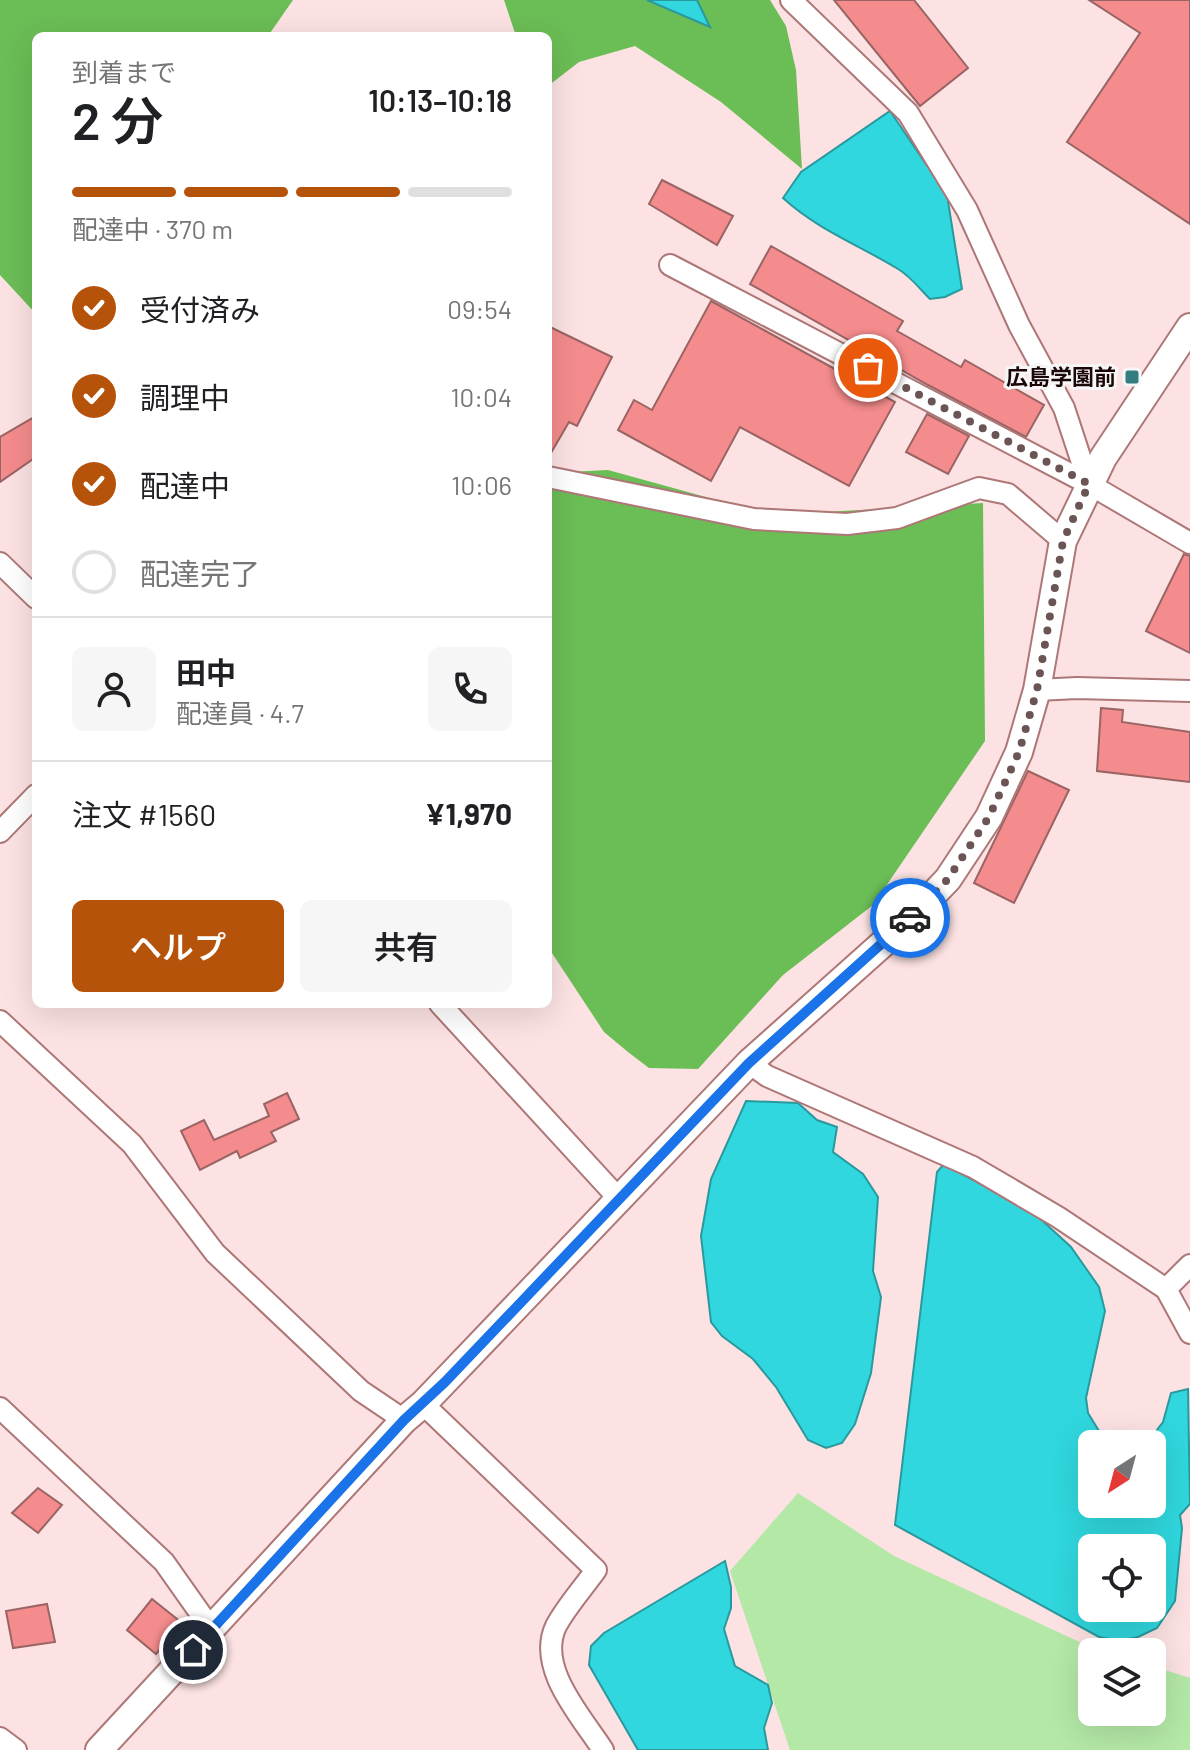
<!DOCTYPE html>
<html lang="ja">
<meta charset="utf-8">
<style>
:root{--surface:#fff;--page:#f6f6f6;--text:#202124;--muted:#757577;--line:#e0e0e0;--accent:#b45309}
body{margin:0;font-family:Barlow,"Noto Sans JP",sans-serif;background:var(--page);color:var(--text);height:100vh;display:flex;flex-direction:column;font-size:30px;white-space:nowrap}
*{box-sizing:border-box;margin:0}
p{font-size:26px;color:var(--muted)}
.icon{flex:none;width:44px;height:44px;fill:none;stroke:currentColor;stroke-width:2;stroke-linecap:round;stroke-linejoin:round}
.map{position:relative;flex:1;overflow:hidden}
.details{position:absolute;left:32px;top:32px;width:520px;height:976px;display:flex;flex-direction:column;background:var(--surface);border-radius:12px;box-shadow:0 8px 32px #0002}
.details>*{flex:none}
.needle{width:52px;rotate:216deg}
.fabs{position:absolute;left:1078px;top:1430px;display:grid;gap:16px}
.fabs a{display:grid;place-items:center;width:88px;height:88px;border-radius:12px;background:var(--surface);box-shadow:0 8px 32px #0002;font-size:40px}
.pin{position:absolute;display:grid;place-items:center;width:68px;height:68px;color:#fff;margin:-34px;border:4px solid #fff;border-radius:50%;box-shadow:0 2px 8px #0007}
.courier{position:absolute;display:grid;place-items:center;width:80px;height:80px;margin:-40px;border:6px solid #1a73e8;border-radius:50%;background:#fff;color:#222;box-shadow:0 2px 10px #0007}
.summary em{font-style:normal;font-weight:600}
.summary div{display:flex;flex-direction:column-reverse}
.summary{display:flex;align-items:center;justify-content:space-between;height:136px;padding:0 40px}
h1{font-size:52px;font-weight:600;line-height:60px}
.bar{display:grid;grid-template-columns:repeat(4,1fr);gap:12px 8px;align-content:center;height:96px;padding:0 40px}
.bar i{height:10px;border-radius:6px;background:var(--line)}
.bar .current{background:var(--accent)}
.bar p{grid-column:span 4}
.line{display:flex;align-items:center;gap:20px;padding:0 40px;border-top:2px solid var(--line)}
.line div{flex:1}
.round{display:grid;place-items:center;flex:none;width:84px;height:84px;border-radius:12px;background:var(--page)}
ol{padding:0 40px;list-style:none}
li{display:flex;align-items:center;gap:24px;height:88px}
li p{margin-inline-start:auto}
li .icon{padding:8px;border-radius:50%;background:var(--accent);color:#fff;stroke-width:4}
li:last-child{color:var(--muted)}
li i{width:44px;height:44px;border:4px solid var(--line);border-radius:50%}
.primary-button{display:flex;gap:16px;margin-top:auto;padding:16px 40px}
.primary-button a{flex:1;height:92px;border-radius:12px;background:var(--accent);color:#fff;font-size:32px;font-weight:600;line-height:92px;text-align:center}
.primary-button a+a{background:var(--page);color:var(--text)}
.map>svg:first-child{display:block}
.green{fill:#b4e8a7}
.forest{fill:#6bbd56}
.water{fill:#30d7de;stroke:#2a999e;stroke-width:2;fill-rule:evenodd}
.building{fill:#f48b8c;stroke:#9a6464;stroke-width:2}
.lines{fill:none;stroke-linecap:round;stroke-linejoin:round}
.minor-casing{stroke:#ae7777;stroke-width:24}
.major-casing{stroke:#ae7777;stroke-width:30}
.minor{stroke:#fff;stroke-width:20}
.major{stroke:#fff;stroke-width:26}
.done{stroke:#6a5454;stroke-width:8;stroke-dasharray:0 14.4}
.route{stroke:#1a73e8;stroke-width:10}
.poi-dot{fill:#337c7f;stroke:#f6f6f6;stroke-width:3}
.labels{text-anchor:middle;stroke-width:6;stroke-linejoin:round;paint-order:stroke}
.poi-label{font-size:22px;font-weight:bold;fill:#1b0708;stroke:#f6f6f6;text-anchor:end}
</style>
<div class="map">
<svg width="1190" height="1750" viewBox="0 0 1190 1750">
<rect width="100%" height="100%" fill="#fce2e2"/>
<polygon class="green" points="798,1493 894,1556 1086,1645 1108,1652 1092,1652 1092,1712 1152,1712 1152,1666 1190,1678 1190,1750 790,1750 730,1571"/>
<g class="forest">
<polygon points="0,0 293,0 268,36 36,36 36,314 0,275"/>
<polygon points="504,0 647,0 709,27 697,0 770,0 786,26 796,70 802,169 721,102 635,46 579,62 548,86 548,36 516,36"/>
<polygon points="608,470 771,515 983,503 985,741 873,905 783,975 698,1069 649,1068 628,1052 604,1032 548,947 548,473"/>
</g>
<g class="water">
<polygon points="647,0 697,0 710,27"/>
<path d="M890,111L947,195L962,289L945,297L930,299C920,289 910,276 898,269C859,245 818,230 783,198L801,172Z"/>
<polygon points="746,1101 798,1103 817,1120 837,1127 833,1152 863,1174 878,1197 873,1271 881,1297 871,1373 855,1424 842,1443 826,1448 808,1440 776,1387 753,1359 722,1336 711,1322 701,1236 711,1179"/>
<path d="M944,1164L1034,1213L1071,1247L1099,1287L1105,1311L1086,1398L1088,1413L1107,1444H1092V1504H1152V1444H1146L1163,1422L1171,1393L1188,1389L1190,1504L1180,1515L1182,1528L1175,1601L1157,1628L1138,1637L1120,1641L1099,1637L895,1525L937,1172ZM1092,1548H1152V1608H1092Z"/>
<polygon points="725,1561 731,1587 731,1608 724,1629 735,1666 768,1685 772,1703 764,1728 768,1750 638,1750 589,1665 591,1646 604,1633"/>
</g>
<g class="building">
<polygon points="834,0 914,0 968,68 920,106"/>
<polygon points="1089,0 1190,0 1190,224 1067,142 1140,33"/>
<polygon points="662,180 733,216 717,245 649,204"/>
<polygon points="771,246 903,321 897,331 961,367 965,360 1044,405 1026,437 928,385 750,284"/>
<polygon points="711,301 895,402 849,486 740,427 711,481 618,430 634,400 652,410"/>
<polygon points="548,326 612,357 577,426 569,422 548,458"/>
<polygon points="927,414 969,436 948,474 906,452"/>
<polygon points="36,416 36,457 0,482 0,437"/>
<polygon points="1184,554 1190,556 1190,653 1146,631"/>
<polygon points="1101,708 1123,710 1122,722 1190,732 1190,782 1097,771"/>
<polygon points="1028,771 1069,790 1014,903 974,883"/>
<polygon points="287,1093 299,1119 271,1132 276,1141 240,1158 237,1151 200,1170 181,1131 204,1120 214,1140 269,1116 264,1104"/>
<polygon points="38,1488 62,1505 38,1533 12,1513"/>
<polygon points="152,1599 182,1623 156,1654 127,1630"/>
<polygon points="47,1604 55,1642 13,1648 6,1611"/>
</g>
<g class="lines">
<g class="minor-casing">
<g id="minor">
<polyline points="791,0 908,113 967,210 1019,325 1064,408 1089,484"/>
<polyline points="670,265 1089,484 1190,543"/>
<polyline points="548,477 754,519 847,524 897,518 979,488 1008,494 1063,541"/>
<polyline points="0,563 36,598"/>
<polyline points="1037,690 1077,688 1190,691"/>
<polyline points="0,832 36,795"/>
<polyline points="440,1004 620,1200"/>
<polyline points="0,1021 132,1144 215,1253 361,1391 404,1420"/>
<polyline points="749,1063 767,1076 973,1167 1058,1217 1166,1289 1190,1333"/>
<polyline points="1166,1289 1190,1265"/>
<path d="M423,1404L596,1570C583,1588 566,1607 556,1626C536,1668 582,1717 603,1750"/>
<polyline points="0,1408 164,1562 212,1630"/>
<polyline points="0,1738 16,1750"/>
</g>
</g>
<g class="major-casing">
<polyline id="major" points="99,1750 404,1420 423,1404 749,1063 907,922 948,879 989,817 1019,752 1037,690 1063,541 1103,458 1190,327"/>
</g>
<use href="#minor" class="minor"/>
<use href="#major" class="major"/>
</g>
<g class="lines">
<polyline class="done" points="868,368 1089,484 1063,541 1037,690 1019,752 989,817 948,879 910,918"/>
<polyline class="route" points="193,1650 404,1420 445,1382 749,1063 910,918"/>
</g>
<rect class="poi-dot" x="1124" y="369" width="16" height="16" rx="4"/>
<g class="labels">
<g class="poi-label">
<text x="1116" y="385">広島学園前</text>
</g>
</g>
</svg>
<div class="fabs">
<a><svg class="needle" viewBox="-14 -14 28 28"><path d="M0-13l5 13h-10z" fill="#e53935"/><path d="M0 13l5-13h-10z" fill="#757577"/></svg></a>
<a><svg class="icon" aria-label="locate" viewBox="0 0 24 24"><circle cx="12" cy="12" r="6"/><path d="M12 2v4M12 18v4M2 12h4M18 12h4"/></svg></a>
<a><svg class="icon" aria-label="layers" viewBox="0 0 24 24"><path d="M12 4l9 5-9 5-9-5zM3 14l9 5 9-5"/></svg></a>
</div>
<div class="pin" style="left:868px;top:368px;background:#ea580c"><svg class="icon" aria-label="bag" viewBox="0 0 24 24"><path d="M5 8h14l-1 12H6zM9 8a3 3 0 0 1 6 0"/></svg></div>
<div class="pin" style="left:193px;top:1650px;background:#1f2937"><svg class="icon" aria-label="home" viewBox="0 0 24 24"><path d="M3 11l9-7 9 7M6 9v11h12V9"/></svg></div>
<div class="courier" style="left:910px;top:918px"><svg class="icon" aria-label="car" viewBox="0 0 24 24"><path d="M5 17H2v-5l4-1 3-4h7l3 4 3 1v5h-3M9 17h6M6 11h13"/><circle cx="7" cy="17" r="2"/><circle cx="17" cy="17" r="2"/></svg></div>
<section class="details">
<div class="summary"><div><h1>2 分</h1><p>到着まで</p></div><em>10:13–10:18</em></div>
<div class="bar"><i class="current"></i><i class="current"></i><i class="current"></i><i></i><p>配達中 · 370 m</p></div>
<ol>
<li><svg class="icon" aria-label="check" viewBox="0 0 24 24"><path d="M5 12l5 5 9-10"/></svg>受付済み<p>09:54</p></li>
<li><svg class="icon" aria-label="check" viewBox="0 0 24 24"><path d="M5 12l5 5 9-10"/></svg>調理中<p>10:04</p></li>
<li><svg class="icon" aria-label="check" viewBox="0 0 24 24"><path d="M5 12l5 5 9-10"/></svg>配達中<p>10:06</p></li>
<li><i></i>配達完了</li>
</ol>
<div class="line" style="height:144px"><a class="round"><svg class="icon" aria-label="person" viewBox="0 0 24 24"><circle cx="12" cy="8" r="4"/><path d="M4 21q1-7 8-7t8 7"/></svg></a><div><b>田中</b><p>配達員 · 4.7</p></div><a class="round"><svg class="icon" aria-label="phone" viewBox="0 0 24 24"><path d="M5 4h4l2 5-3 2q2 4 5 5l2-3 5 2v4C11 20 4 13 5 4z"/></svg></a></div>
<div class="line" style="height:104px"><div>注文 #1560</div><b>¥1,970</b></div>
<div class="primary-button"><a>ヘルプ</a><a>共有</a></div>
</section>
</div>
